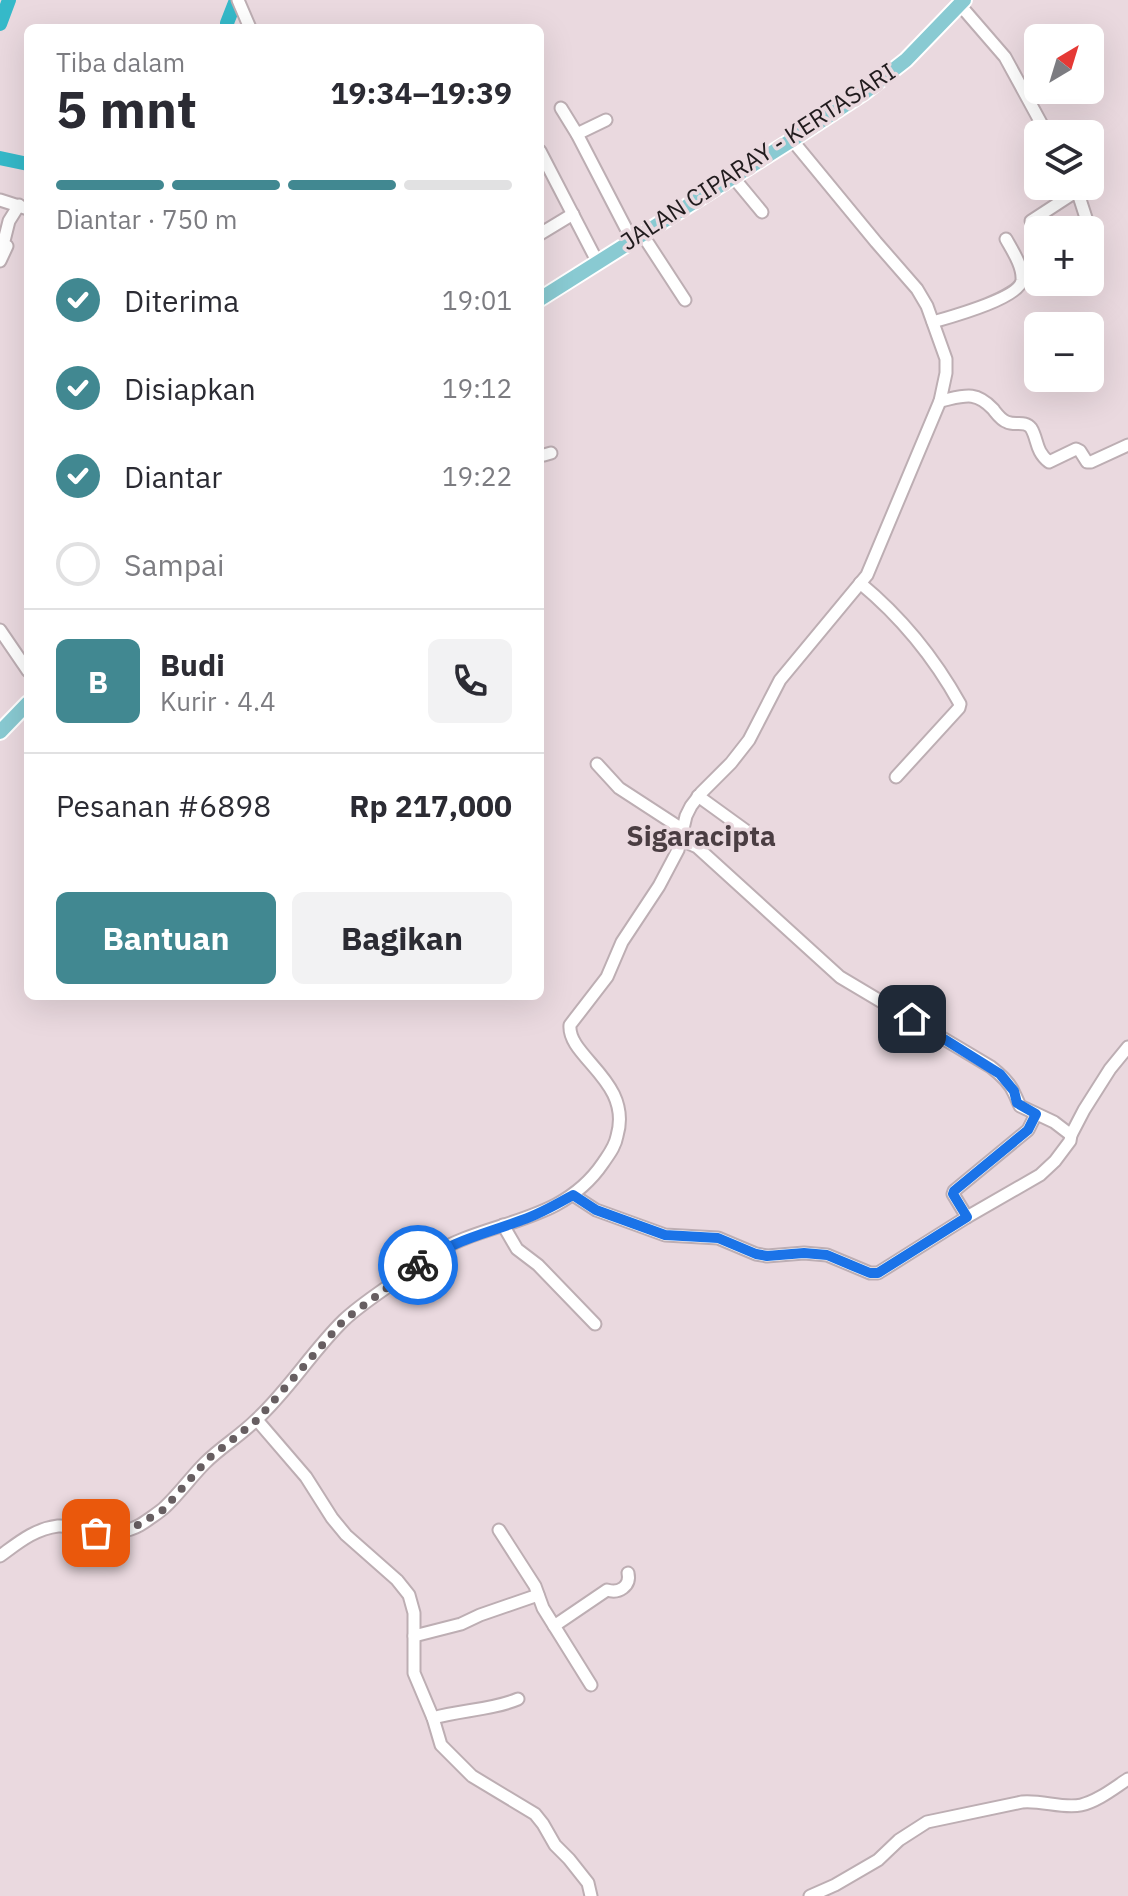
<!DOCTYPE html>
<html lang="id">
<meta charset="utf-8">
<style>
:root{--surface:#fff;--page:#f2f2f3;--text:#2b2b33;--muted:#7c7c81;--line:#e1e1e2;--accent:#418891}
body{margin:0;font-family:"IBM Plex Sans",sans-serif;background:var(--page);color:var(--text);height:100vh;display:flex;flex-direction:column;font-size:30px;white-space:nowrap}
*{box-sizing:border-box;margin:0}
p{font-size:26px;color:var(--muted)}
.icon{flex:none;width:44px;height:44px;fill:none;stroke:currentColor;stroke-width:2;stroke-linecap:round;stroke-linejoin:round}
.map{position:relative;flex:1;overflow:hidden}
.panel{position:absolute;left:24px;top:24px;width:520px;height:976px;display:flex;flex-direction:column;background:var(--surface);border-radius:12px;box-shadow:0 8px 32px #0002}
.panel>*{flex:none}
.needle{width:52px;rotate:38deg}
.buttons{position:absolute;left:1024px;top:24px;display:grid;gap:16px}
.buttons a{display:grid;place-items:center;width:80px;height:80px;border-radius:12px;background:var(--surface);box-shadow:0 8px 32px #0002;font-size:40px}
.pin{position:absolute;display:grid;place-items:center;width:68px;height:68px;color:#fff;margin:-34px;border-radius:16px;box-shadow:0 4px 12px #0006}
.courier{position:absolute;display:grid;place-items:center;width:80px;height:80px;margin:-40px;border:6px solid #1a73e8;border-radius:50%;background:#fff;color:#222;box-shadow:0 2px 10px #0007}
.overview em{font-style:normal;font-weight:700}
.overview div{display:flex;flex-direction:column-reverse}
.overview{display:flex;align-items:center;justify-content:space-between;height:136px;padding:0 32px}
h1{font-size:52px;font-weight:700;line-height:60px}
.bar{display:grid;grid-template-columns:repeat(4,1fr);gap:12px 8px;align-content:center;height:96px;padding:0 32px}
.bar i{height:10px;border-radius:6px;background:var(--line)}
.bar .active{background:var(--accent)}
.bar p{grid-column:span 4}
.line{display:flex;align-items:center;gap:20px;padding:0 32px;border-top:2px solid var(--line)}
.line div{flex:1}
.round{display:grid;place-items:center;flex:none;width:84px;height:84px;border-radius:12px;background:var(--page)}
ol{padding:0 32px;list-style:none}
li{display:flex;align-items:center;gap:24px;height:88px}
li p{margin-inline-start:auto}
li .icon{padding:8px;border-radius:50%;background:var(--accent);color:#fff;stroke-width:4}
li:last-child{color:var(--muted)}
li i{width:44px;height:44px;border:4px solid var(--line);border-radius:50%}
.action{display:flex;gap:16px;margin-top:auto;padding:16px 32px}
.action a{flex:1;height:92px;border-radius:12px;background:var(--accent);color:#fff;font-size:32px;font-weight:700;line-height:92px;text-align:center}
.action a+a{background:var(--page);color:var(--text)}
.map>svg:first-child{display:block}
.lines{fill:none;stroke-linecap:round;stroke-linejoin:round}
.river{stroke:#35b9c9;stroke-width:14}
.minor-casing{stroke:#bdaeb3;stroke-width:15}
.major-casing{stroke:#fff;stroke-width:18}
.minor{stroke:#fff;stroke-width:11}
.major{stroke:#89cad2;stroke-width:14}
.done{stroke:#675e61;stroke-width:8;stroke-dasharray:0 14.4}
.route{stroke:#1a73e8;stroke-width:10}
.labels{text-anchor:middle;stroke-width:7;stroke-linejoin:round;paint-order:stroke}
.street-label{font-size:24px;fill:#201b1d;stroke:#ead9df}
.quarter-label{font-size:28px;font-weight:bold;fill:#4a3d42;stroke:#ead9df}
</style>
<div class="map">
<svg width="1128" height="1896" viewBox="0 0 1128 1896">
<rect width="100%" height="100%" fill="#ead9df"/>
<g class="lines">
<g class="river">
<polyline points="0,24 9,0"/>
<polyline points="228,28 227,23 236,0"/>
<polyline points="0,158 28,164"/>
</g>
<g class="minor-casing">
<g id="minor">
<polyline points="238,0 250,28"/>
<polyline points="960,5 1005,57 1047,134"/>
<polyline points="561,108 577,134 632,240"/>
<polyline points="577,134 606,120"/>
<polyline points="540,151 597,261"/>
<polyline points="733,177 762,212"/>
<polyline points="1076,187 1088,224"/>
<polyline points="0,200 28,209"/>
<polyline points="1031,221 1077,191"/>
<polyline points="540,234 573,214"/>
<polyline points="642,234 685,300"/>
<polyline points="0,261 7,246 3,245 9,221 19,205"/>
<path d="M933,322C950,317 1020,298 1022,280C1023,266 1012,250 1006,239"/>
<path d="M940,401C964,396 975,390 993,409C997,414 1001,420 1007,422C1015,426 1025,420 1031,428C1038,439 1035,451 1049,462L1076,449L1080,451L1087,462H1091L1128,445"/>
<polyline points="540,454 544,455 551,453"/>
<path d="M860,583C900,616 935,659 960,704L959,708L896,777"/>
<polyline points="0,630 28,671"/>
<polyline points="597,764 619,788 682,829"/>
<polyline points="698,796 756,838"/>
<path d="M681,840L697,847L840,977L991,1067C1000,1074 1010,1083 1014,1093C1016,1097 1018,1102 1020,1106L1054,1122L1071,1135"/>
<polyline points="573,1195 596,1210 665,1235 718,1238 756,1254 767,1256 804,1253 827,1255 870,1273 878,1273 967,1217 1040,1175 1055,1161 1070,1141 1071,1135 1084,1110 1110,1069 1128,1047"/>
<polyline points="967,1217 953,1194 954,1191 1028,1130 1036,1114"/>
<polyline points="503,1225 517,1249 538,1265 595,1324"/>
<polyline points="257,1420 306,1477 332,1518 346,1535 397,1580 409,1595 414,1613 414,1673 433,1718 441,1745 472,1776 535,1814 543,1824 555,1845 569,1859 588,1883 591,1896"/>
<polyline points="499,1530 535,1586 543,1608 591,1685"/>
<path d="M0,1556C18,1543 34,1529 58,1526C70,1525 81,1531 93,1533C107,1535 128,1532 140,1525C145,1522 161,1511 165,1507C179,1494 191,1477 205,1463C221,1447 240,1436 256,1420C289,1390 312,1351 344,1320C360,1305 379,1293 397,1280C408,1272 419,1263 431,1255C489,1219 561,1225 603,1163C609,1154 615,1147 617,1136C633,1081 567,1057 570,1025L607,977L622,942L659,886L678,850L686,816L691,806L701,793L731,763L749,740L780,680L867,575L940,401L946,373V359L927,306L917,289L876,242L792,140"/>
<path d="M554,1626L607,1590C619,1594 631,1586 628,1573"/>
<polyline points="414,1636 461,1624 480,1615 538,1595"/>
<path d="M433,1718C461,1710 492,1710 518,1699"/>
<path d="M810,1896L835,1885L878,1860L899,1840L927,1822L1022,1802C1042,1800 1063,1809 1081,1805C1098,1801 1114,1788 1128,1779"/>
</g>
</g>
<g class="major-casing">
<g id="major">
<polyline points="540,299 792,140 865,92 906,60 964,0"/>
<polyline points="0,732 28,703"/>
</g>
</g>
<use href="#minor" class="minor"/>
<use href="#major" class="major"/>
</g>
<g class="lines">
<polyline class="done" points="96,1533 119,1532 133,1528 163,1510 208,1459 257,1420 344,1320 418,1265"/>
<path class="route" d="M418,1265C451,1241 485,1234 522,1220C540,1214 557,1204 573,1195L596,1210L665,1235L718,1238L756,1254L767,1256L804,1253L827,1255L870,1273H878L967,1217L953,1194L954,1191L1028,1130L1036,1114L1017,1103L1014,1091L1000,1074L912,1019"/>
</g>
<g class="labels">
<g class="street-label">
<text transform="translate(758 157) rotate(-33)" y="8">JALAN CIPARAY - KERTASARI</text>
</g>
<g class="quarter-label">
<text x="701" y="846">Sigaracipta</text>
</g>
</g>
</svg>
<div class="buttons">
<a><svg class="needle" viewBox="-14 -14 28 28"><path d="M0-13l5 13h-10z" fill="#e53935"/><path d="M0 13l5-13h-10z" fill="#7c7c81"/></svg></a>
<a><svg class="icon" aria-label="layers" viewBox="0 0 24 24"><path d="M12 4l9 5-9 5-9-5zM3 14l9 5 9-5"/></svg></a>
<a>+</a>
<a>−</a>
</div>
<div class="pin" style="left:96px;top:1533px;background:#ea580c"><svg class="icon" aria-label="bag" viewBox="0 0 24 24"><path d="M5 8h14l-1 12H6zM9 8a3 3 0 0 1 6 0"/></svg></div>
<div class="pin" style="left:912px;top:1019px;background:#1f2937"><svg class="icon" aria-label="home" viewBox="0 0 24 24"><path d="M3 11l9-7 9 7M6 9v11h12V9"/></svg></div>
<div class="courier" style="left:418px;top:1265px"><svg class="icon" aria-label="bike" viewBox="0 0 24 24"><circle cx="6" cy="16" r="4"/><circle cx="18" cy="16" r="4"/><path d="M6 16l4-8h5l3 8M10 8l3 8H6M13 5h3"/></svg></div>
<section class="panel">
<div class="overview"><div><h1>5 mnt</h1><p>Tiba dalam</p></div><em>19:34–19:39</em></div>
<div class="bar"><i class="active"></i><i class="active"></i><i class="active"></i><i></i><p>Diantar · 750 m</p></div>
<ol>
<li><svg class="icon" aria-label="check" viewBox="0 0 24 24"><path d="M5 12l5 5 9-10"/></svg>Diterima<p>19:01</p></li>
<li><svg class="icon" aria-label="check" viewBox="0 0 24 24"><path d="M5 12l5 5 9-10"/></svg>Disiapkan<p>19:12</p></li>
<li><svg class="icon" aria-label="check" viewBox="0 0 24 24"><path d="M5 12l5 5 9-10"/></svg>Diantar<p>19:22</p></li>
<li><i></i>Sampai</li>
</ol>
<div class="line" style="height:144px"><b class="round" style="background:var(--accent);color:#fff">B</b><div><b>Budi</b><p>Kurir · 4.4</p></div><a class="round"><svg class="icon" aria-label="phone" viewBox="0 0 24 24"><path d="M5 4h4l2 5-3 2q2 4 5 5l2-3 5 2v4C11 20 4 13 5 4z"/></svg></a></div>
<div class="line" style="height:104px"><div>Pesanan #6898</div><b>Rp 217,000</b></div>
<div class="action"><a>Bantuan</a><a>Bagikan</a></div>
</section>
</div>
